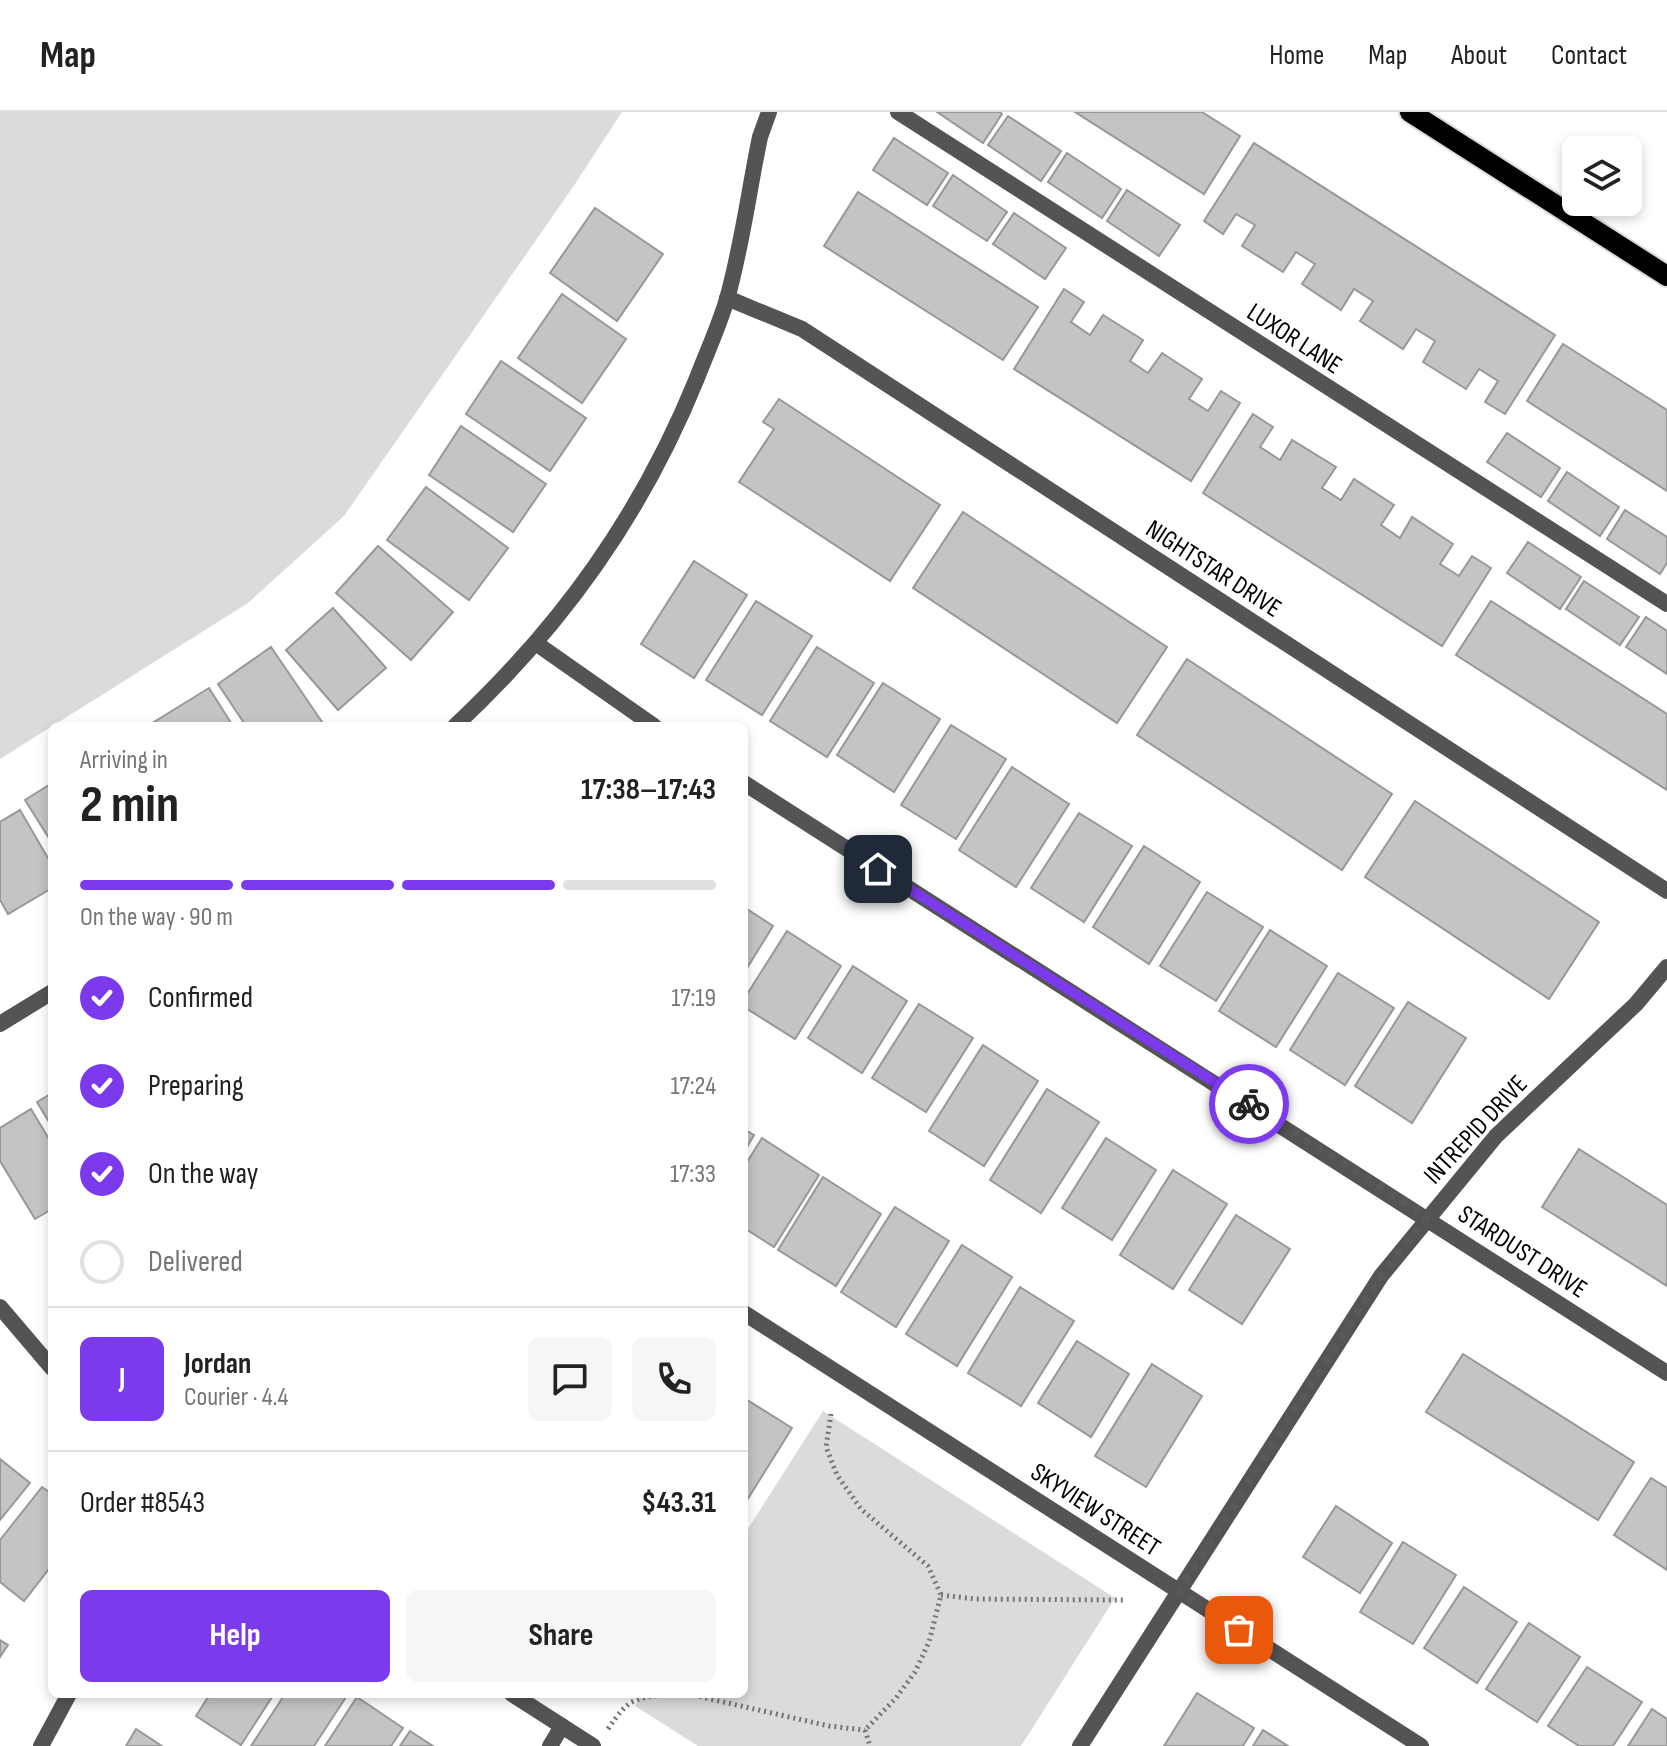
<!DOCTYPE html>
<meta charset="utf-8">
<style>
:root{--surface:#fff;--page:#f6f6f6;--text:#222;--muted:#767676;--line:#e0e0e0;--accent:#7c3aed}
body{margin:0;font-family:"Sofia Sans Condensed",sans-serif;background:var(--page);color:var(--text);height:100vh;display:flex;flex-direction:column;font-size:30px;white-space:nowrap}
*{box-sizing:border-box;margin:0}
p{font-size:26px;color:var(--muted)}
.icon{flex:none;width:44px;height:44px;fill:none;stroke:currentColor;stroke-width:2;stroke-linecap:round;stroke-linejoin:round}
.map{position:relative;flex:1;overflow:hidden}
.drawer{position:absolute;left:48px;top:610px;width:700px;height:976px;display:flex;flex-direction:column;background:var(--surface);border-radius:12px;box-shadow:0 4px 12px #0003}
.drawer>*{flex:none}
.fabs{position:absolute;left:1562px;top:24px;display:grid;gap:16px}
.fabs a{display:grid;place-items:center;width:80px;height:80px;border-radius:12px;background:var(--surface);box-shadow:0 4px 12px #0003;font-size:40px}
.pin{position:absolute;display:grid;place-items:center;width:68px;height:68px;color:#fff;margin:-34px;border-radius:16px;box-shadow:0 4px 12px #0006}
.courier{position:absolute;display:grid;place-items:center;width:80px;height:80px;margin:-40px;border:6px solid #7c3aed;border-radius:50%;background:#fff;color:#222;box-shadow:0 2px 10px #0007}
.head em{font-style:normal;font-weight:700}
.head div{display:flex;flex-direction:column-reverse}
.head{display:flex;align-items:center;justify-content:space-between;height:136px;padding:0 32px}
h1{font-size:52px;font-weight:700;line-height:60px}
.bar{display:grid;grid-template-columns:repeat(4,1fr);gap:12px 8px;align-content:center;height:96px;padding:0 32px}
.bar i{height:10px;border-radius:6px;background:var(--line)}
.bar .active{background:var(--accent)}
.bar p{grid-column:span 4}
.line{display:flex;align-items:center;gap:20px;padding:0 32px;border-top:2px solid var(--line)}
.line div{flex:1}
.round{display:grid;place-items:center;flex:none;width:84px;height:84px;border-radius:12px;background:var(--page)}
ol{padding:0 32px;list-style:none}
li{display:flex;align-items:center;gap:24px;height:88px}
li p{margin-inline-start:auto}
li .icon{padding:8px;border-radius:50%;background:var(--accent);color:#fff;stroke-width:4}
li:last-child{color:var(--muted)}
li i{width:44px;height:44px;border:4px solid var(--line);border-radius:50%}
.action{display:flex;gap:16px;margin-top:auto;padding:16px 32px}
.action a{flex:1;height:92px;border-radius:12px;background:var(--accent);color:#fff;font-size:32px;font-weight:700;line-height:92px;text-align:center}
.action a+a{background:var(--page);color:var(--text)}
header{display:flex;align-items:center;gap:48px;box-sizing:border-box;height:112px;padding:0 40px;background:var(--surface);border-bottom:2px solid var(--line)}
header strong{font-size:38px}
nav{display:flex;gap:44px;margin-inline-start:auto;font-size:28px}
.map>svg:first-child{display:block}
.green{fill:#dbdbdb}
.building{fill:#c4c4c4;stroke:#989898;stroke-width:2}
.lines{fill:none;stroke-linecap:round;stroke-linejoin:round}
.primary-casing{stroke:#dbdbdb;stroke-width:24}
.path{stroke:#767676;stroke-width:5;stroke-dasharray:2 4;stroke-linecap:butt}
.service{stroke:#545454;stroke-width:16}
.minor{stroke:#545454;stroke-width:16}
.tertiary{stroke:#545454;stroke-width:16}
.primary{stroke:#000;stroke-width:20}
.done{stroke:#595959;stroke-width:8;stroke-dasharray:0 14.4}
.route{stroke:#7c3aed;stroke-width:10}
.labels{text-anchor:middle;stroke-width:7;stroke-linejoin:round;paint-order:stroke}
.street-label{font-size:26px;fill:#000;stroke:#fff}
</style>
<header>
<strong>Map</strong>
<nav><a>Home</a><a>Map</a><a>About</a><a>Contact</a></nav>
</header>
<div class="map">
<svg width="1667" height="1634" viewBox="0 0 1667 1634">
<rect width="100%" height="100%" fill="#fff"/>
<g class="green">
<polygon points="0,0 622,0 575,72 344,404 248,491 0,647"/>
<polygon points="823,1299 1115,1486 1021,1634 698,1634 635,1594 643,1582 744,1582 744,1423"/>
</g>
<g class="building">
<polygon points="937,0 1000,0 1002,2 983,31"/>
<polygon points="1075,0 1202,0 1240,24 1204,82"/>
<polygon points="1008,4 1061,39 1041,69 988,33"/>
<polygon points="894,26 948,61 927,93 873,58"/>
<polygon points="1254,31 1555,223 1505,302 1485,290 1498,269 1479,257 1466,277 1423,250 1435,229 1416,217 1403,237 1360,209 1373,189 1354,177 1341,198 1302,172 1315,152 1296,140 1283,160 1242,134 1255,113 1236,102 1223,122 1204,109"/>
<polygon points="1067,41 1121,77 1102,106 1048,70"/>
<polygon points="953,63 1007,100 987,129 933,94"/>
<polygon points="1127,78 1180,113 1159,144 1107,109"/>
<polygon points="858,80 1038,195 1003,248 824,134"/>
<polygon points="595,96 663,142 617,209 550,161"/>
<polygon points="1014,101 1066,136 1045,167 993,132"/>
<polygon points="1064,177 1084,190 1071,210 1090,223 1103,203 1143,228 1130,249 1148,261 1162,241 1202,267 1189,287 1208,299 1221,279 1240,291 1191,369 1014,257"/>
<polygon points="562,182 626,227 582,291 518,246"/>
<polygon points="1563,232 1667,298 1667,379 1527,289"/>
<polygon points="501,249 586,306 550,359 466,302"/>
<polygon points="779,287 940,393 890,469 739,370 774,317 763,310"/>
<polygon points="1253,302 1273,315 1260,335 1280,348 1292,328 1336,355 1322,376 1341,388 1354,367 1394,393 1381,413 1400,426 1412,405 1453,432 1440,452 1459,464 1472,444 1491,456 1442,534 1203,381"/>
<polygon points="461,314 546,372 513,420 429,363"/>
<polygon points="1507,321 1560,356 1541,385 1487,350"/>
<polygon points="1567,360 1619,395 1600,424 1548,389"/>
<polygon points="426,375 508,436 469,488 387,428"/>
<polygon points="1625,398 1667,425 1667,451 1660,462 1607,427"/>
<polygon points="963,400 1167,535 1117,611 913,476"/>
<polygon points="1528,430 1581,465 1560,497 1507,461"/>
<polygon points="378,434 453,500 411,548 336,481"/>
<polygon points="694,449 747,483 694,566 641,532"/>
<polygon points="1584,469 1639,505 1620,533 1566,497"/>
<polygon points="756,489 812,524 762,603 706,568"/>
<polygon points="1491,489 1667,602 1667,678 1456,543"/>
<polygon points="333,496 386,556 338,598 286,538"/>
<polygon points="1646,505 1667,519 1667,562 1626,535"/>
<polygon points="271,535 322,610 316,614 246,614 218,572"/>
<polygon points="817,535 874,571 827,645 770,609"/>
<polygon points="1187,547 1392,682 1342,758 1137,623"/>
<polygon points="883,571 940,607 894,680 837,643"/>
<polygon points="209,576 233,614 157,614 154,610"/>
<polygon points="951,613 1006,647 956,727 901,693"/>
<polygon points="1012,655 1069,692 1016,775 959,738"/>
<polygon points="52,671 52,731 25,688"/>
<polygon points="1415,689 1599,810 1549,887 1365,765"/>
<polygon points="20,698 52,753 52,776 8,802 0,788 0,710"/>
<polygon points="1079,701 1132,734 1084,810 1031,776"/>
<polygon points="1144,734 1200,770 1149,852 1093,815"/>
<polygon points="1207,780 1263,815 1216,889 1160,854"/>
<polygon points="744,795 773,814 744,861"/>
<polygon points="1270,818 1327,854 1276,935 1219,899"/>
<polygon points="787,819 841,854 795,927 744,895 744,887"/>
<polygon points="853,854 907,889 862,961 808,926"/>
<polygon points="1338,861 1394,896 1345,973 1290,938"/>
<polygon points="1408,890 1466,926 1412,1011 1355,974"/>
<polygon points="919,892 973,926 926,1000 872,966"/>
<polygon points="983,933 1038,969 984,1054 929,1019"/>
<polygon points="1047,977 1099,1010 1041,1101 990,1068"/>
<polygon points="52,981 52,1015 37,990"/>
<polygon points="31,997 52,1032 52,1097 35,1107 0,1049 0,1016"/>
<polygon points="744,1017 754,1023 744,1040"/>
<polygon points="762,1026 819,1063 774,1135 744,1116 744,1055"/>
<polygon points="1106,1026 1156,1058 1112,1128 1062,1096"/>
<polygon points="1579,1037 1667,1093 1667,1174 1542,1095"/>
<polygon points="1173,1058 1227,1092 1173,1177 1120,1143"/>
<polygon points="823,1065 881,1102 836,1174 778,1138"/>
<polygon points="895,1095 949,1129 896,1215 841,1180"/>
<polygon points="1236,1103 1290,1137 1242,1212 1189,1178"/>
<polygon points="962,1133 1012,1165 957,1254 906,1222"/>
<polygon points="1020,1175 1074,1209 1021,1294 968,1261"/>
<polygon points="1077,1229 1129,1262 1091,1325 1038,1291"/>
<polygon points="1463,1242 1634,1350 1598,1408 1426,1300"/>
<polygon points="1152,1252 1202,1284 1146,1375 1095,1344"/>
<polygon points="744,1286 792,1316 744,1393"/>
<polygon points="0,1347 30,1371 0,1408"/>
<polygon points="1651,1366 1667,1376 1667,1458 1614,1423"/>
<polygon points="42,1375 52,1382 52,1453 24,1489 0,1470 0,1428"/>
<polygon points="1336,1394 1392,1431 1360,1481 1303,1445"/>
<polygon points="1403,1430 1456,1463 1413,1532 1360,1500"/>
<polygon points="1464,1475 1517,1510 1477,1571 1424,1536"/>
<polygon points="1529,1511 1580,1545 1537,1610 1486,1577"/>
<polygon points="0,1528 8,1533 0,1545"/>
<polygon points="1587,1555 1642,1590 1613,1634 1579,1634 1548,1614"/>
<polygon points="1197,1581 1254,1616 1243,1634 1164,1634"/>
<polygon points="210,1582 274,1582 241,1633 196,1604"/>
<polygon points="285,1582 348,1582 314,1634 251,1634"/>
<polygon points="357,1585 403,1616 391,1634 325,1634"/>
<polygon points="1652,1597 1667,1607 1667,1634 1628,1634"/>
<polygon points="136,1617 162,1634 126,1634"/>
<polygon points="1263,1618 1288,1634 1253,1634"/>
<polygon points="410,1619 433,1634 400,1634"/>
</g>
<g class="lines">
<g class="primary-casing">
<polyline id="primary" points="1410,0 1667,164"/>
</g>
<g class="path">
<polyline points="831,1302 826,1335 837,1363 861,1397 928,1454 941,1483 929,1530 915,1560 896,1586 865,1618"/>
<polyline points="941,1483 975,1487 1123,1488"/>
<polyline points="688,1582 829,1614 865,1618"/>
<path d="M608,1617C629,1586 632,1587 669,1582"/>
<polyline points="865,1618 870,1634"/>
</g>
<polyline class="service" points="898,0 1667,492"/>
<g class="minor">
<polyline points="727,186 802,217 1667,779"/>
<polyline points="537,532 654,614"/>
<polyline points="744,671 1667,1261"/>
<polyline points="0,1195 52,1256"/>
<polyline points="744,1201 1421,1634"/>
<polyline points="512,1582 593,1634"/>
<polyline points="41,1634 69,1582"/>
<polyline points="550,1634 562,1614"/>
<polyline points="1080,1634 1381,1164 1496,1024 1636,892 1667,855"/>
</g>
<g class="tertiary">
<path d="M455,614C562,514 642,402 697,266C707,240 719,214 727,187C742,134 749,78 760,25L769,0"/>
<polyline points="0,912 52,880"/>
</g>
<use href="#primary" class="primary"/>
</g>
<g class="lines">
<polyline class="done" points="1239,1518 1179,1479 1381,1164 1427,1105 1249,992"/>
<polyline class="route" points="878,757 1249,992"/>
</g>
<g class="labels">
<g class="street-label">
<text transform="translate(1295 226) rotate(33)" y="9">LUXOR LANE</text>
<text transform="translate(1214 456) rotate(33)" y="9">NIGHTSTAR DRIVE</text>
<text transform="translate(1475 1017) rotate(-47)" y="9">INTREPID DRIVE</text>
<text transform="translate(1523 1139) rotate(33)" y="9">STARDUST DRIVE</text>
<text transform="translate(1096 1397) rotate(33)" y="9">SKYVIEW STREET</text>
</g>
</g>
</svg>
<div class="fabs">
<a><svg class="icon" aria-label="layers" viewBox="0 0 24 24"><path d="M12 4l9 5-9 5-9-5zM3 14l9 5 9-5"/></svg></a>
</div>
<div class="pin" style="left:1239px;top:1518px;background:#ea580c"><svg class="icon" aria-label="bag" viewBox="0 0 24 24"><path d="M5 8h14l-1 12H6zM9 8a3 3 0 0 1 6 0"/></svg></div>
<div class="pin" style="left:878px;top:757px;background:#1f2937"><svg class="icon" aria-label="home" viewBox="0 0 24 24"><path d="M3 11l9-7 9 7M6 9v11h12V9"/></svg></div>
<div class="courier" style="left:1249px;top:992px"><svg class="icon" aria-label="bike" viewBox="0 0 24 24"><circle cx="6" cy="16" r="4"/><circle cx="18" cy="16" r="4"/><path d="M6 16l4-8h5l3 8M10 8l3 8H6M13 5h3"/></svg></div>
<section class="drawer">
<div class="head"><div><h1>2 min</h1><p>Arriving in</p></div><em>17:38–17:43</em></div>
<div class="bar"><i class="active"></i><i class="active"></i><i class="active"></i><i></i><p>On the way · 90 m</p></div>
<ol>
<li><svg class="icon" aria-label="check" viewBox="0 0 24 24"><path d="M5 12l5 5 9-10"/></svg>Confirmed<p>17:19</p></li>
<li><svg class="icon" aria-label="check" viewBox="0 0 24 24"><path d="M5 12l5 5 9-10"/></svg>Preparing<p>17:24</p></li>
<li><svg class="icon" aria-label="check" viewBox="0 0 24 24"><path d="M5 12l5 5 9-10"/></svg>On the way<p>17:33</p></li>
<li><i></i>Delivered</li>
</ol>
<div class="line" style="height:144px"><b class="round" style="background:var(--accent);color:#fff">J</b><div><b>Jordan</b><p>Courier · 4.4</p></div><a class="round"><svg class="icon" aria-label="chat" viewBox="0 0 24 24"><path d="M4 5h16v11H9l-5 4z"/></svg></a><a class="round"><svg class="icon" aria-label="phone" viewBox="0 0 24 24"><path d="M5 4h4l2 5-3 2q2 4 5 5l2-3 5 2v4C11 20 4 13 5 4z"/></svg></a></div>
<div class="line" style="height:104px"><div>Order #8543</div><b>$43.31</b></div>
<div class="action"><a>Help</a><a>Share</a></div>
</section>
</div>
